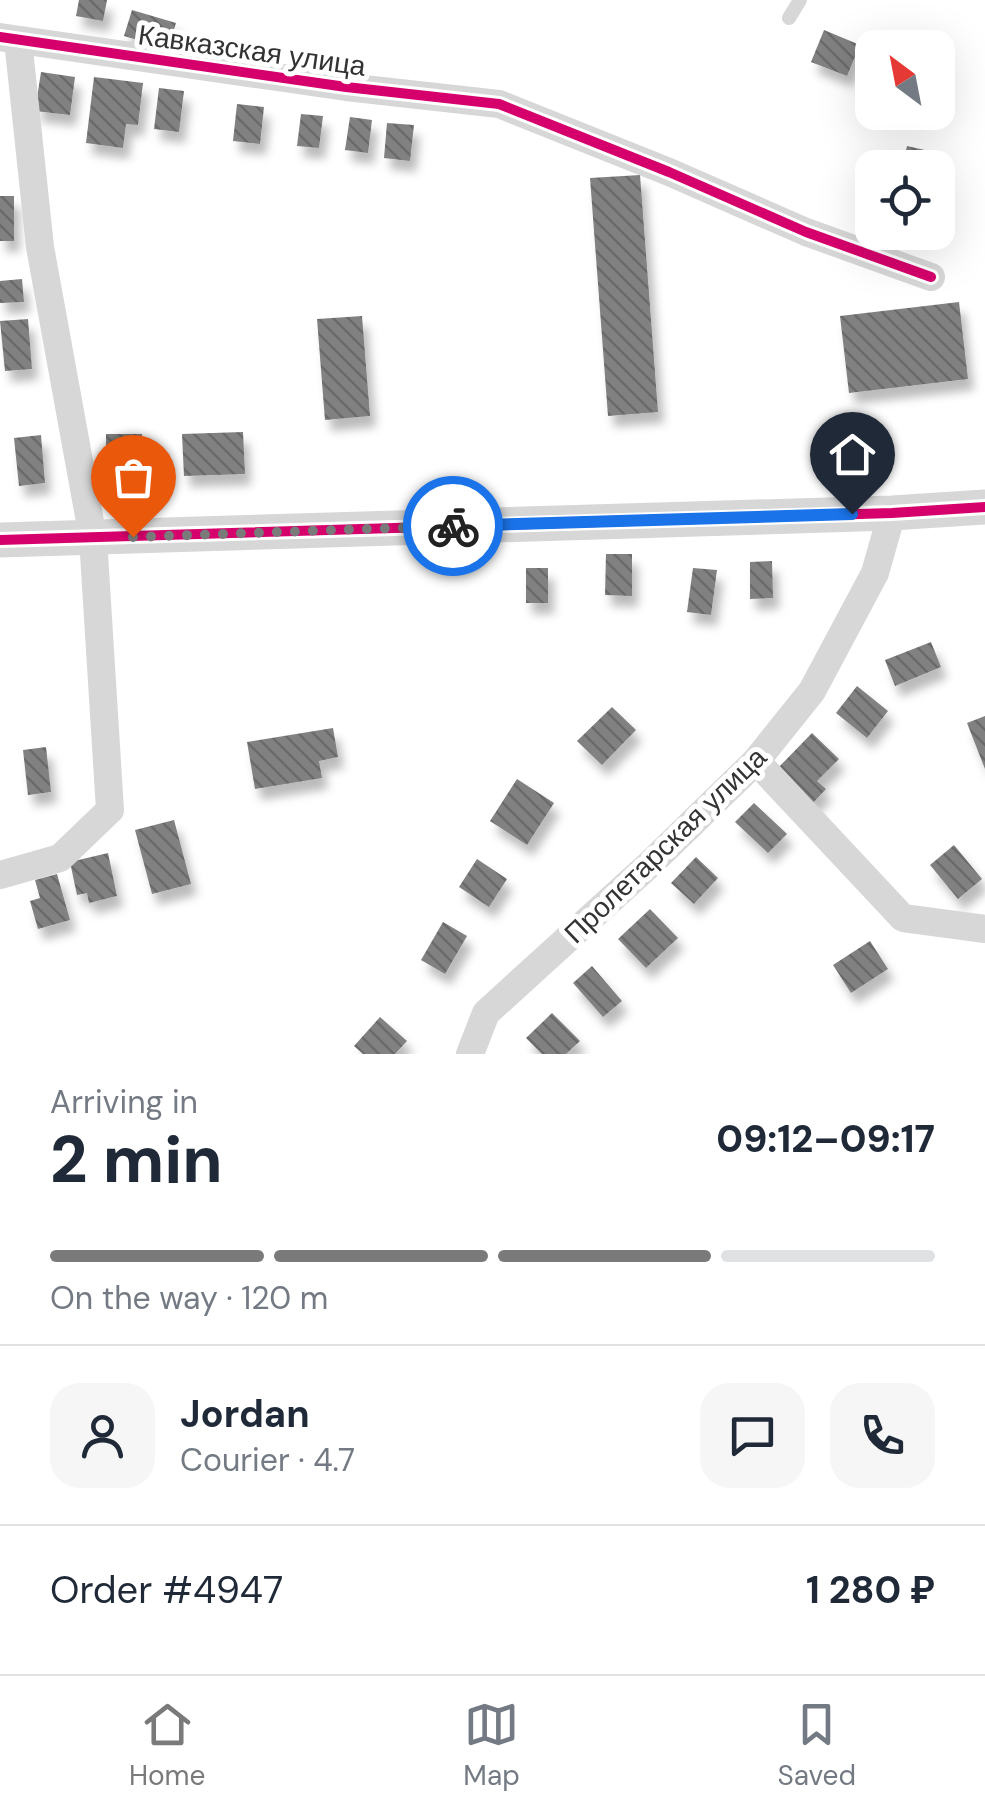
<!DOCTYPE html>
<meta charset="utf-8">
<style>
:root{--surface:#fff;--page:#f6f6f7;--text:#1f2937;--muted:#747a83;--line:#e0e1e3;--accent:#7a7a7a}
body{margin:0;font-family:"DM Sans",sans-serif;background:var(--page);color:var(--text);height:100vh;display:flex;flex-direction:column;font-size:38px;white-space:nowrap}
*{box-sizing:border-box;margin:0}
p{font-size:32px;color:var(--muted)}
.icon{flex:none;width:55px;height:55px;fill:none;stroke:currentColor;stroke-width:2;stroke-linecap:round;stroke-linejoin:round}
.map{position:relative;height:1054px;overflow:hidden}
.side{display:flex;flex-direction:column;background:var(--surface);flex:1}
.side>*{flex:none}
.needle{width:65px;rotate:328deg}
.controls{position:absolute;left:855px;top:30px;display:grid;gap:20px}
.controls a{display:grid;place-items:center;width:100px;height:100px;border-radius:20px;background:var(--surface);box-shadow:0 10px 40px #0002;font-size:50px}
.pin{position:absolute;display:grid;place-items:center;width:85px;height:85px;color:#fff;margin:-102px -42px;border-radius:50% 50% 50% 0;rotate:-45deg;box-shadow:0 0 10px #0007}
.pin .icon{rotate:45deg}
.courier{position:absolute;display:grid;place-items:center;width:100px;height:100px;margin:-50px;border:8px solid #1a73e8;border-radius:50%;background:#fff;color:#222;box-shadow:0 2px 12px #0007}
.summary em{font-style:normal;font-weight:800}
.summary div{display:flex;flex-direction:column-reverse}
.summary{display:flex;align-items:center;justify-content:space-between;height:170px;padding:0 50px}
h1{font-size:65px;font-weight:800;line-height:75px}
.bar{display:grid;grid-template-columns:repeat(4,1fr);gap:15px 10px;align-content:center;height:120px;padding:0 50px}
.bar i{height:12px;border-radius:8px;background:var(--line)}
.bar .active{background:var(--accent)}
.bar p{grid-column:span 4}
.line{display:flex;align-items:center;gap:25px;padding:0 50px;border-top:2px solid var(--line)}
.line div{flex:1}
.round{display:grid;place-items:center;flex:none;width:105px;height:105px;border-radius:30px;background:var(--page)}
.dock{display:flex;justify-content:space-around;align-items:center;height:140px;border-top:2px solid var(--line);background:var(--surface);font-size:28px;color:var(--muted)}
.dock a{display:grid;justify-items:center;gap:5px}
.dock .active{color:var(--accent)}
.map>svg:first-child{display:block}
.building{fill:url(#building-back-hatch);filter:url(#shadow)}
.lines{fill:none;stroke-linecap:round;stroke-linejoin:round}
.service{stroke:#d7d7d7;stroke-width:14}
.minor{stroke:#d7d7d7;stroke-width:28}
.tertiary{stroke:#d7d7d7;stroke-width:35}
.cycleway-casing{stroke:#fff;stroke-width:16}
.cycleway{stroke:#d6006c;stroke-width:10}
.done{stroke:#7a7a7a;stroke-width:10;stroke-dasharray:0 18}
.route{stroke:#1a73e8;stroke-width:12}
.labels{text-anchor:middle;stroke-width:10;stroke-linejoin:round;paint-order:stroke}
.street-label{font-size:28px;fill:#333;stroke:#fff}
</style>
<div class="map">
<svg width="985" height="1054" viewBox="0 0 985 1054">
<defs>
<pattern id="building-back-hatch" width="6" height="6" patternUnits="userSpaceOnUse" patternTransform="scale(2.5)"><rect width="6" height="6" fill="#818181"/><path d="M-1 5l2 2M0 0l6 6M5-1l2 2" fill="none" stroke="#6a6a6a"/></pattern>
<filter id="shadow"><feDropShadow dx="6" dy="11" stdDeviation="5" flood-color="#0004"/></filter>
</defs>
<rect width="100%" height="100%" fill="#fff"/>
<g class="building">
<polygon points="79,0 107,0 103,21 76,16"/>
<polygon points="132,10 176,23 168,49 124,36"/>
<polygon points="824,30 860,45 847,76 811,62"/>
<polygon points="41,72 75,77 70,115 35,111"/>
<polygon points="94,77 143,83 138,125 126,124 123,148 86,143"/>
<polygon points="159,88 184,91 179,132 154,129"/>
<polygon points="237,104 264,107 260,144 233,141"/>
<polygon points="301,114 323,116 319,148 297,146"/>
<polygon points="350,117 372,120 368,153 345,150"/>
<polygon points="387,123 414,125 410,161 384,158"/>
<polygon points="907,146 929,151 925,168 902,168"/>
<polygon points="640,175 658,412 608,416 590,178"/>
<rect x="0" y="196" width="14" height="45"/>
<polygon points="22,279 24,302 0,303 0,281"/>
<polygon points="959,302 968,379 849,393 840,316"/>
<polygon points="362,316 370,416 325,420 317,319"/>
<polygon points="28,319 32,369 5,371 0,321"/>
<polygon points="243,432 245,474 184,476 182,434"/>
<polygon points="106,434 142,434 142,464 135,464 135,476 106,476"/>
<polygon points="41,435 45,483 19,486 14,438"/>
<polygon points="606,554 632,554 632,596 605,595"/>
<polygon points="772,561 773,598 750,599 750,562"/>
<rect x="526" y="568" width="22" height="35"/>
<polygon points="693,568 717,570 711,615 687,612"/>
<polygon points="931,642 941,667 895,686 885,660"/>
<polygon points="857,686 888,711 867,738 836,713"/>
<polygon points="612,707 636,730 602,765 577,741"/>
<polygon points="985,716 985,769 967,723"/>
<polygon points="333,728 338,757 319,761 322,778 255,789 247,742"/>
<polygon points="812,733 839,759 817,781 826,789 812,804 776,770"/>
<polygon points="46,747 51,792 28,795 23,750"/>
<polygon points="517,779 554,803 527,845 490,821"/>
<polygon points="754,803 787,834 768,853 735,822"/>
<polygon points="174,820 191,884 152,894 135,830"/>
<polygon points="954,845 982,879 958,899 930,865"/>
<polygon points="108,853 117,896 89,903 87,893 77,895 70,862"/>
<polygon points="696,857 718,878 694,904 671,883"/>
<polygon points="477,859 507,879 489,907 459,887"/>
<polygon points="57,874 70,920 38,929 30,901 40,898 35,880"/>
<polygon points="650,909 678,938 646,968 618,939"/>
<polygon points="443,922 467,936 445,974 421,960"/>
<polygon points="870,941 888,969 851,993 833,965"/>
<polygon points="592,966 622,1001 603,1017 573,983"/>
<polygon points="552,1013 580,1041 566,1054 542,1054 526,1038"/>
<polygon points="380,1017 407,1041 395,1054 363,1054 354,1046"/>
</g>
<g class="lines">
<polyline class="service" points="789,18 800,0"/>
<g class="minor">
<polyline points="0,37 346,87 499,104 669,172 806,232 931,277"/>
<polyline points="756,761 903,918 985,929"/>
<polyline points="0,875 60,858 110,810 93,538 40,247 18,40"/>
<polyline points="470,1054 486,1013 651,863 756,761 812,691 875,573 892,513"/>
</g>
<polyline class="tertiary" points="0,540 892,513 985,507"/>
<g class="cycleway-casing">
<g id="cycleway">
<polyline points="0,37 346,87 499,104 669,172 806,232 931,277"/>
<polyline points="0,540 892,513 985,507"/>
</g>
</g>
<use href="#cycleway" class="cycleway"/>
</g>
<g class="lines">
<polyline class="done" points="133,537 453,526"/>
<polyline class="route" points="453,526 852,514"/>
</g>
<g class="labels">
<g class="street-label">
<text transform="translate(252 50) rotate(8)" y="10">Кавказская улица</text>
<text transform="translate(665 845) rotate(-44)" y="10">Пролетарская улица</text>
</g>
</g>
</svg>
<div class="controls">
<a><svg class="needle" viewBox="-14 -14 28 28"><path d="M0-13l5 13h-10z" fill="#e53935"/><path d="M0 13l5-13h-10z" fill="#747a83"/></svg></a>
<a><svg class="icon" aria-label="locate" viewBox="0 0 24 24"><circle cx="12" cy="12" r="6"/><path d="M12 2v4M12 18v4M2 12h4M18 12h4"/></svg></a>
</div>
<div class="pin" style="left:133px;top:537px;background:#ea580c"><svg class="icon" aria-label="bag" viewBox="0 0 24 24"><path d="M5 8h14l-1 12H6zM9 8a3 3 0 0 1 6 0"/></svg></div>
<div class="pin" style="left:852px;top:514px;background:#1f2937"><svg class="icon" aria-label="home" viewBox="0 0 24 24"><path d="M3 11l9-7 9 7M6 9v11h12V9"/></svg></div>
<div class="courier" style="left:453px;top:526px"><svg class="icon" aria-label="bike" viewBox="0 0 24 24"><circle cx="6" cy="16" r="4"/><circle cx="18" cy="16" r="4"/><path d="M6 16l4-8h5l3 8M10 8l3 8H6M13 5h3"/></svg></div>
</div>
<section class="side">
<div class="summary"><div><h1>2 min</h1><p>Arriving in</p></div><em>09:12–09:17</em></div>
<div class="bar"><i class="active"></i><i class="active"></i><i class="active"></i><i></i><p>On the way · 120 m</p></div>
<div class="line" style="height:180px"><a class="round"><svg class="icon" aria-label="person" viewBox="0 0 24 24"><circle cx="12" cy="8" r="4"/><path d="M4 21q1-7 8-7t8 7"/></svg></a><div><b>Jordan</b><p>Courier · 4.7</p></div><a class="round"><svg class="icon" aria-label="chat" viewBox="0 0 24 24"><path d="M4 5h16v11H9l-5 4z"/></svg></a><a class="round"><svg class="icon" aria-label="phone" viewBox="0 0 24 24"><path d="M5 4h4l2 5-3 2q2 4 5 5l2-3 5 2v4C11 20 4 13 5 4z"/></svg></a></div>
<div class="line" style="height:130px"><div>Order #4947</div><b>1 280 ₽</b></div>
</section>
<nav class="dock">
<a class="active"><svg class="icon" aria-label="home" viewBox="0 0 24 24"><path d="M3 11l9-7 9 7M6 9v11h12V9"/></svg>Home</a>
<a><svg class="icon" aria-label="map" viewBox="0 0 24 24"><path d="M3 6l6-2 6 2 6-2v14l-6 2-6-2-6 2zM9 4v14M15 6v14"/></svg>Map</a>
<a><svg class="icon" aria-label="saved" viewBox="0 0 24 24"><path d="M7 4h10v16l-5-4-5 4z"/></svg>Saved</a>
</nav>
